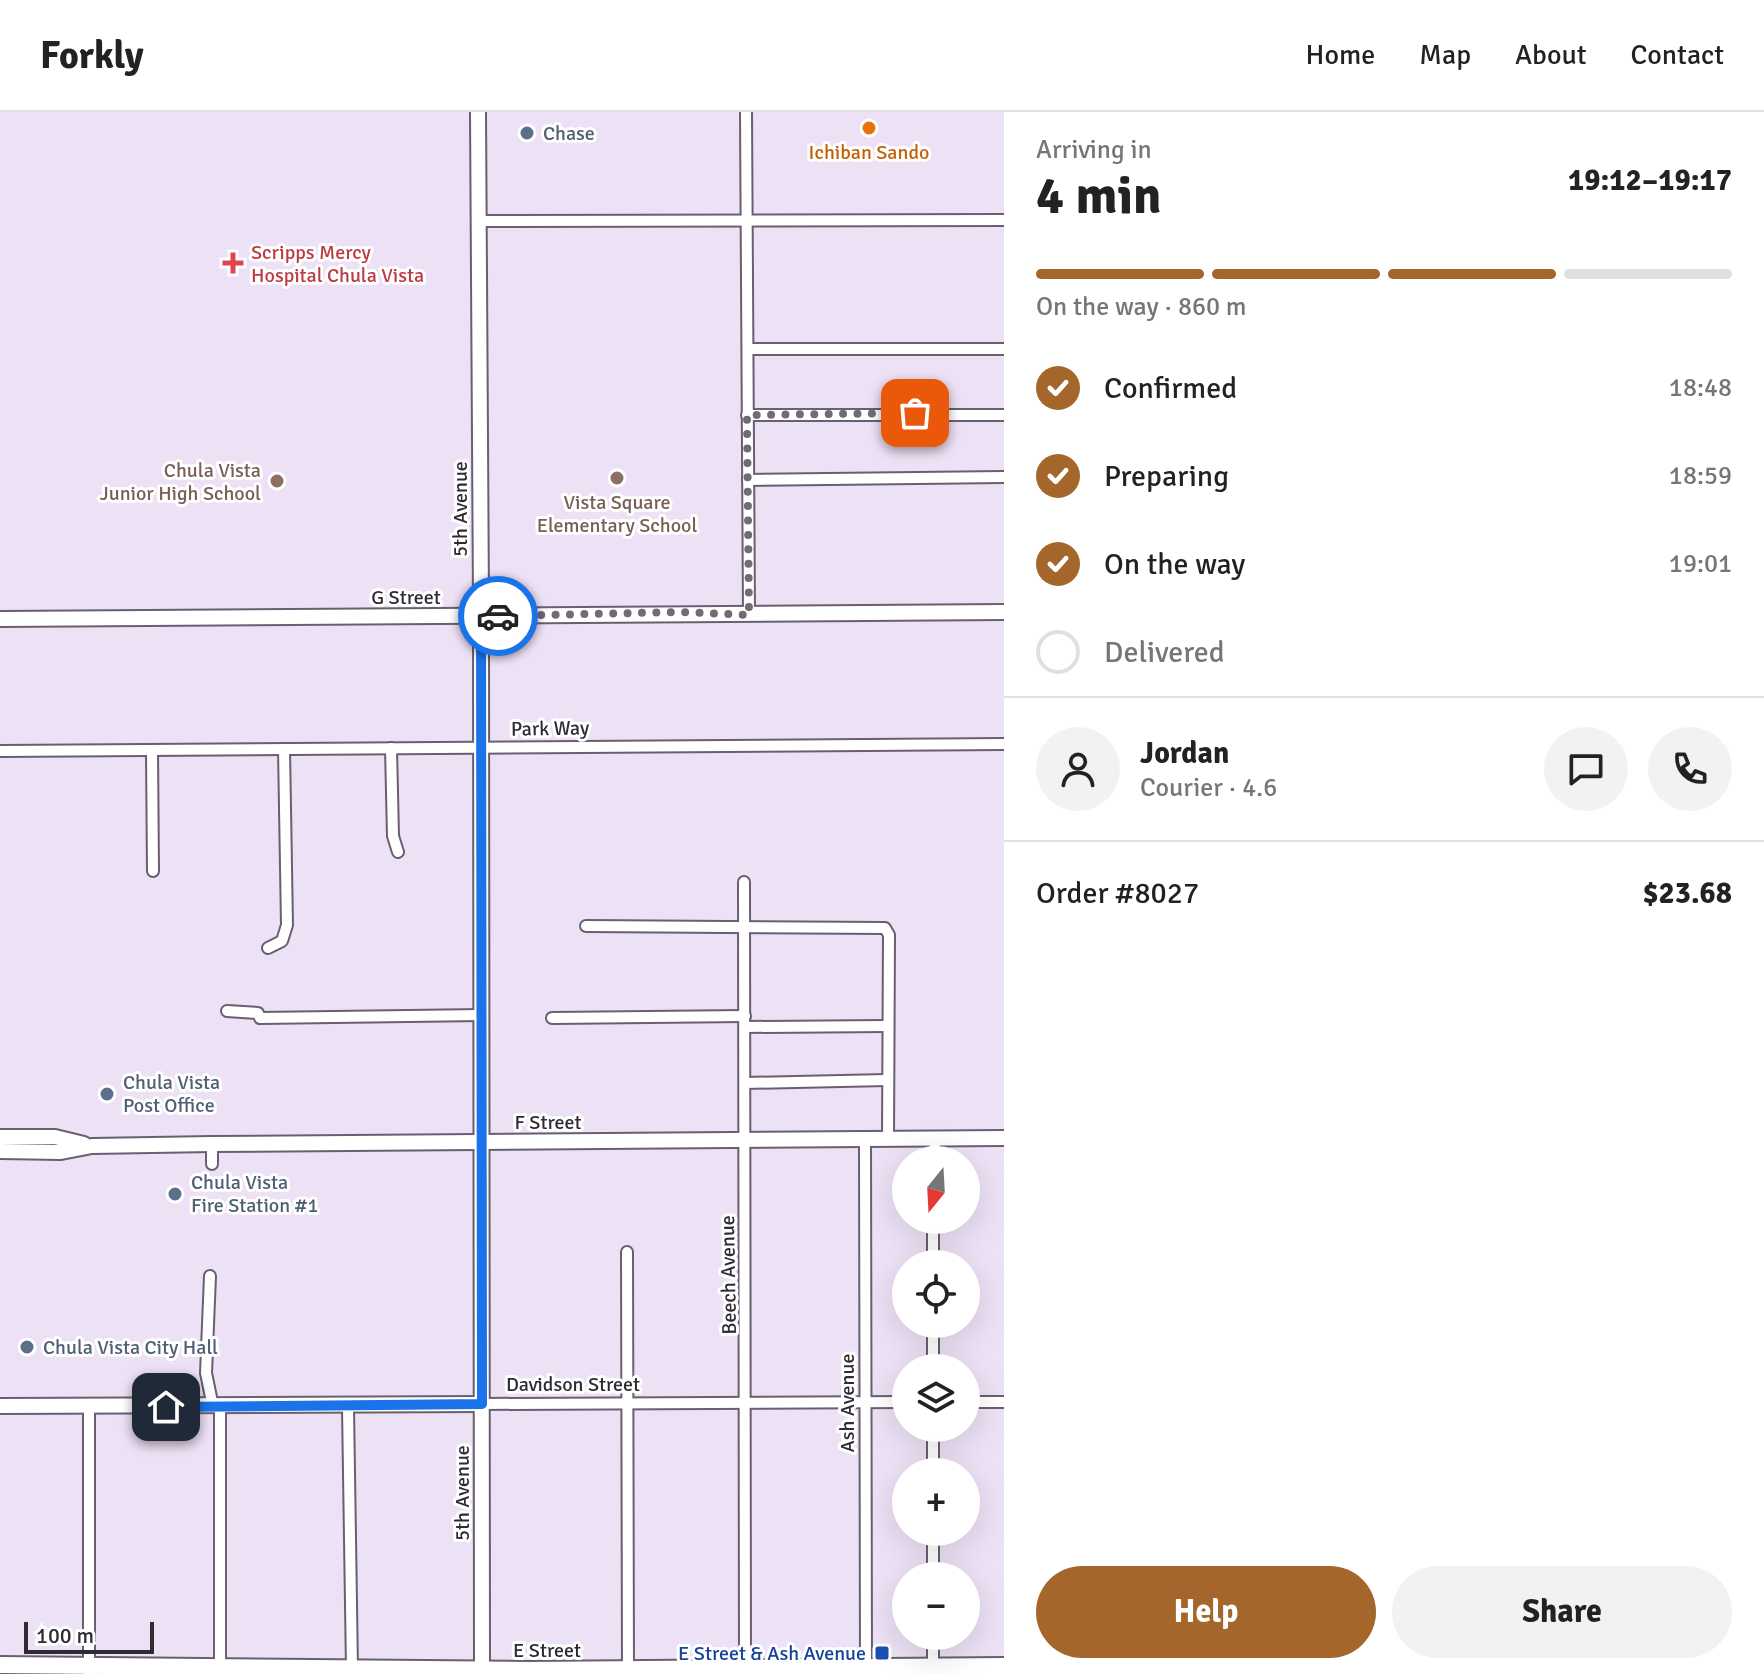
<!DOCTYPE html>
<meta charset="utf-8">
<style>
:root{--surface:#fff;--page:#f2f2f2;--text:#222;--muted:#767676;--line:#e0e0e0;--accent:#a4662b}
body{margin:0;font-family:Signika,sans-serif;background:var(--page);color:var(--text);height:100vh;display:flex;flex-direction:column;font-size:30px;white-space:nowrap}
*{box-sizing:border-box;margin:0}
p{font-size:26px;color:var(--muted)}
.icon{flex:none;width:44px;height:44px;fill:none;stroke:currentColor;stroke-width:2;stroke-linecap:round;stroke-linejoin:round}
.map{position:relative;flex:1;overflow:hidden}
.panel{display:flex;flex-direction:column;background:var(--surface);width:760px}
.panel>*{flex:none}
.needle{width:52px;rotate:198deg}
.controls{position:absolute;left:892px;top:1034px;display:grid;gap:16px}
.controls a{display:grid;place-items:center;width:88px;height:88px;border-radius:50%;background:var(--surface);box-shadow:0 8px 32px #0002;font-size:40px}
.scale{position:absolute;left:24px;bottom:20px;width:130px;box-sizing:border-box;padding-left:8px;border:4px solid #2f2b32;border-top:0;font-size:22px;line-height:28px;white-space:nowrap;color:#2f2b32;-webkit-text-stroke:6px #fff;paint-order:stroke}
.pin{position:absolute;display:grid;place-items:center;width:68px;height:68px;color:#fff;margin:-34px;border-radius:16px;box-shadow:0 4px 12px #0006}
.courier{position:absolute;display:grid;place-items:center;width:80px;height:80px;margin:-40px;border:6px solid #1a73e8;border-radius:50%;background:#fff;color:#222;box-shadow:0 2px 10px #0007}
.overview em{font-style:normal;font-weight:700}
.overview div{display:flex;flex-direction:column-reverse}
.overview{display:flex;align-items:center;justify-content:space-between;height:136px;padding:0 32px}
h1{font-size:52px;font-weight:700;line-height:60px}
.bar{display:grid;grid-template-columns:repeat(4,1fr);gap:12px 8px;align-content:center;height:96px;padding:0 32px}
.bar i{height:10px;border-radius:6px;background:var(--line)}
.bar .current{background:var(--accent)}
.bar p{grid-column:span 4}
.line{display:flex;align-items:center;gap:20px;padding:0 32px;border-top:2px solid var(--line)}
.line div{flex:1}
.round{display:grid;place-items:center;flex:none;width:84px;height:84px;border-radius:42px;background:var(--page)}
ol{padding:0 32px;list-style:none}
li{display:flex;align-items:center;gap:24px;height:88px}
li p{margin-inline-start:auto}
li .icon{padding:8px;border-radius:50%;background:var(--accent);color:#fff;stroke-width:4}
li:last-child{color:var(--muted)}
li i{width:44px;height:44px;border:4px solid var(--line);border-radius:50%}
.action{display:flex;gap:16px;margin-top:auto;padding:16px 32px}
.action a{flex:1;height:92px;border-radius:48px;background:var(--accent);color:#fff;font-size:32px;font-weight:700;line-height:92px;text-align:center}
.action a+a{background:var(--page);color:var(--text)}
header{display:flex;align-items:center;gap:48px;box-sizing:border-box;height:112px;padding:0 40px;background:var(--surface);border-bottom:2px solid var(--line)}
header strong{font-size:38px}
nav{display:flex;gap:44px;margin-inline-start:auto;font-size:28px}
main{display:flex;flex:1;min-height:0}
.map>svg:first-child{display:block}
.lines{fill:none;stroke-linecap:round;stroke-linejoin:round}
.street-casing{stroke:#695f70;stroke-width:14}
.secondary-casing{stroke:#695f70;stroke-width:18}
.primary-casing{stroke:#695f70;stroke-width:20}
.street{stroke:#fff;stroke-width:10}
.secondary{stroke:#fff;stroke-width:14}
.primary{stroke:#fff;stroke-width:16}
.done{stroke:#726b76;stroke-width:8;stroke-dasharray:0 14.4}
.route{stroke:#1a73e8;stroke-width:10}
.food-dot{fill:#e8710a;stroke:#fff;stroke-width:3}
.service-dot{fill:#5c6f8a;stroke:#fff;stroke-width:3}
.health-dot{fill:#e0444e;stroke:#fff;stroke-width:3}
.education-dot{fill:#8d6e63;stroke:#fff;stroke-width:3}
.transit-dot{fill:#1a4fb4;stroke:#fff;stroke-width:3}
.labels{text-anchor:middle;stroke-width:6;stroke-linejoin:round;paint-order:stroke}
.service-label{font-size:20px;fill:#4e5e75;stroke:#fff;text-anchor:start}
.food-label{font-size:20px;fill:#c56008;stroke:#fff}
.health-label{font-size:20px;fill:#be3a42;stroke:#fff;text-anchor:start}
.education-label{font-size:20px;fill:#785e54;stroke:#fff;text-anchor:end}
.street-label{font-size:20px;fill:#2f2b32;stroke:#fff}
.transit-label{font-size:20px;fill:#164399;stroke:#fff;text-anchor:end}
</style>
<header>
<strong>Forkly</strong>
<nav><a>Home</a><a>Map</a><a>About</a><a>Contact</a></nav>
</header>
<main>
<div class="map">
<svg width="1004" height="1562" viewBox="0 0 1004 1562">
<rect width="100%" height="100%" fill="#ede1f5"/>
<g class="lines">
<g class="street-casing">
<g id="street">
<polyline points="746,0 749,503"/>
<polyline points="478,109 1004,108"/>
<polyline points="748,237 1004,237"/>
<polyline points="747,303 1004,303"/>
<polyline points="748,368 1004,365"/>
<polyline points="391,636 393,724 398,740"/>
<polyline points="0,639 1004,632"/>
<polyline points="152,639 153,759"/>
<polyline points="744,770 745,1556"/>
<polyline points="586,814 885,816 889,823 888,1027"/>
<polyline points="268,836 282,829 287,813 284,637"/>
<polyline points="227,899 258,901 260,906 482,903"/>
<polyline points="552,906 745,904"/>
<polyline points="745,915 887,914"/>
<polyline points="745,971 887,968"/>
<polyline points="865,1028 866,1554"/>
<polyline points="934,1048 935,1027"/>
<polyline points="212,1052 212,1032"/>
<polyline points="627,1140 628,1557"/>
<polyline points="933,1152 933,1108"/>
<polyline points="210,1164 206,1261 213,1295"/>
<polyline points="933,1256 933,1212"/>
<polyline points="966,1290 1004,1290"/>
<polyline points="482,1292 906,1290"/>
<polyline points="89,1294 89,1562"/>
<polyline points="348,1295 352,1557"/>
<polyline points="933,1316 933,1360"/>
<polyline points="933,1420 933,1464"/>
<polyline points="933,1524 933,1553"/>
<polyline points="220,1558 220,1294"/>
</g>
</g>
<g class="secondary-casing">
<g id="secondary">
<polyline points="478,0 481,491"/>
<polyline points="481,504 482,1562"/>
<polyline points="0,507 1004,500"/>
<polyline points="0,1025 55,1025 84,1032"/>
<polyline points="0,1039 61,1040 92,1034 212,1032 1004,1026"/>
<polyline points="0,1294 482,1292"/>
</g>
</g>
<g class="primary-casing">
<polyline id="primary" points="0,1553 529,1558 1004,1554"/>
</g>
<use href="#street" class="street"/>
<use href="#secondary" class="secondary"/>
<use href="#primary" class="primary"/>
</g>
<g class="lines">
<polyline class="done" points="498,504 682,500 749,503 747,303 915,301"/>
<polyline class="route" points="166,1295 482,1292 481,504 498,504"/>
</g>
<circle class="food-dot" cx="869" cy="16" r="8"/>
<g class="service-dot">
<circle cx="527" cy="21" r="8"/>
<circle cx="107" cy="982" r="8"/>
<circle cx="175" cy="1082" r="8"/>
<circle cx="27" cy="1235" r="8"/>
</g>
<path class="health-dot" d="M229 139h8v8h8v8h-8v8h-8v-8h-8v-8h8z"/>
<g class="education-dot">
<circle cx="617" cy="366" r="8"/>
<circle cx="277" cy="369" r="8"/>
</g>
<rect class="transit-dot" x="874" y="1533" width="16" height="16" rx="4"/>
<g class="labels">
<g class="service-label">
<text x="543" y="28">Chase</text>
<text x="123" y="977">Chula Vista<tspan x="123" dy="23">Post Office</tspan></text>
<text x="191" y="1077">Chula Vista<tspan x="191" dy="23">Fire Station #1</tspan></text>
<text x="43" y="1242">Chula Vista City Hall</text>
</g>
<g class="food-label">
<text x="869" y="47">Ichiban Sando</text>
</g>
<g class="health-label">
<text x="251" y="147">Scripps Mercy<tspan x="251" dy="23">Hospital Chula Vista</tspan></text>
</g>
<g class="education-label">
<text x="261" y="365">Chula Vista<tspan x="261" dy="23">Junior High School</tspan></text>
<text x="617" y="397" text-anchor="middle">Vista Square<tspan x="617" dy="23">Elementary School</tspan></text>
</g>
<g class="street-label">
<text transform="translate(460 397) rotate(-90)" y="7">5th Avenue</text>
<text x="406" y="492">G Street</text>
<text transform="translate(550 616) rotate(-1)" y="7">Park Way</text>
<text x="548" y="1017">F Street</text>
<text transform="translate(728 1163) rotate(-91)" y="7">Beech Avenue</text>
<text x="573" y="1279">Davidson Street</text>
<text transform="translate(847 1291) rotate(-90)" y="7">Ash Avenue</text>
<text transform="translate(462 1381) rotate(-90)" y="7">5th Avenue</text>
<text x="547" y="1545">E Street</text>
</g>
<g class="transit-label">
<text x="866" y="1548">E Street &amp; Ash Avenue</text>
</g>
</g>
</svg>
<div class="controls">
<a><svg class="needle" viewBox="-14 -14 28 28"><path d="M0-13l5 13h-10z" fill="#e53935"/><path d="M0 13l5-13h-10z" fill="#767676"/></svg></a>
<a><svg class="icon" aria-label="locate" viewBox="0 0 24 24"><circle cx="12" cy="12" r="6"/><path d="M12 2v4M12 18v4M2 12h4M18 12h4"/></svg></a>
<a><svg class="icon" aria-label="layers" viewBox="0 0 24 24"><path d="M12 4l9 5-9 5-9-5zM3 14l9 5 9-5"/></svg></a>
<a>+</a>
<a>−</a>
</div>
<div class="scale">100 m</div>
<div class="pin" style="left:915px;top:301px;background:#ea580c"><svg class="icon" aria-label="bag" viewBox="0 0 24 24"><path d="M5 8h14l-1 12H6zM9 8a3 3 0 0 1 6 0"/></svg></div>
<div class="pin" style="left:166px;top:1295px;background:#1f2937"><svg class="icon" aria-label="home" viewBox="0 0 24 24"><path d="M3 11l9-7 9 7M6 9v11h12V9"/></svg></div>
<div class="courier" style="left:498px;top:504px"><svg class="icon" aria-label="car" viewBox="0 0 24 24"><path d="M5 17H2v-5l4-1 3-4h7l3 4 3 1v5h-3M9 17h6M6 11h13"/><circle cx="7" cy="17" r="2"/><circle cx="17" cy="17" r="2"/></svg></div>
</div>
<section class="panel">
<div class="overview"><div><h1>4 min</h1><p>Arriving in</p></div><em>19:12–19:17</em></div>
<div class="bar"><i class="current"></i><i class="current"></i><i class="current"></i><i></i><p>On the way · 860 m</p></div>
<ol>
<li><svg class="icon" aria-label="check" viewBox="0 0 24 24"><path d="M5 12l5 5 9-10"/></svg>Confirmed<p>18:48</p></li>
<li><svg class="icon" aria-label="check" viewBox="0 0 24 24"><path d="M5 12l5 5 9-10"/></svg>Preparing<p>18:59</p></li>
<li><svg class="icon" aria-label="check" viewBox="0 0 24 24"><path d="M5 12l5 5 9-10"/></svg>On the way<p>19:01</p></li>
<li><i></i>Delivered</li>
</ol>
<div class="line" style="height:144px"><a class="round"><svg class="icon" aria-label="person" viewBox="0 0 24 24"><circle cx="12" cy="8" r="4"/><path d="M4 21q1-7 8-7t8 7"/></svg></a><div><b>Jordan</b><p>Courier · 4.6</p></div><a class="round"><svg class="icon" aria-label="chat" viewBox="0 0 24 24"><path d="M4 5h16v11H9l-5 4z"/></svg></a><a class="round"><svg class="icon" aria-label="phone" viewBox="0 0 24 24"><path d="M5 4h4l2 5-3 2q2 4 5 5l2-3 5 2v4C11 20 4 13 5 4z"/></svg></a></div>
<div class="line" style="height:104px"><div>Order #8027</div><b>$23.68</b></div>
<div class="action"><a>Help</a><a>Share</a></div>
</section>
</main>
